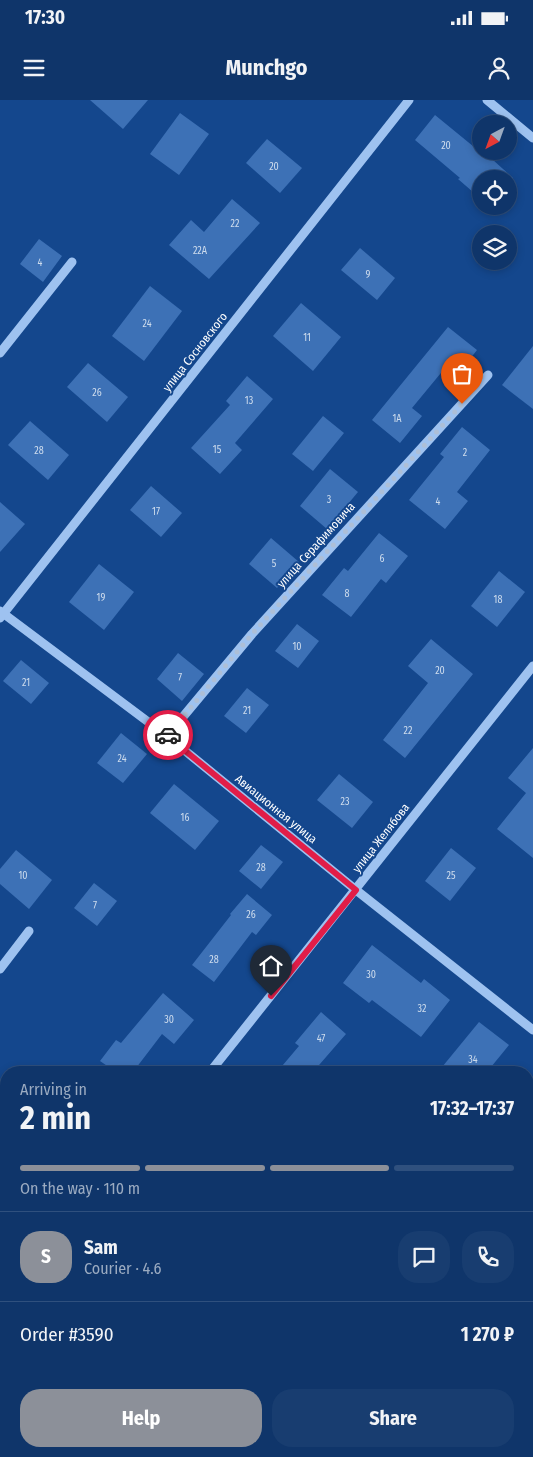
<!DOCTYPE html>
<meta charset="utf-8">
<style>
:root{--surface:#0f356a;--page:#183d70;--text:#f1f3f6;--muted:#9babc1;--line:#2f507e;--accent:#8c9099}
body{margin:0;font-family:"Fira Sans Condensed",sans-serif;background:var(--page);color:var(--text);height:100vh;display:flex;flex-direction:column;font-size:19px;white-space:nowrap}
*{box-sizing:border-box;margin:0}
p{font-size:16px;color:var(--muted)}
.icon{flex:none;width:28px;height:28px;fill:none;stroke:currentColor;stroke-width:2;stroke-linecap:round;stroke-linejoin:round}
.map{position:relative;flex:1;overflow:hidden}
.drawer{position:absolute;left:0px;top:966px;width:534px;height:391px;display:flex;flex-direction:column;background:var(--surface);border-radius:20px 20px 0 0;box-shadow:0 2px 8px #0003,0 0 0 1px var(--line)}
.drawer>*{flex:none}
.needle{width:32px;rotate:221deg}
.controls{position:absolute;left:472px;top:15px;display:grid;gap:10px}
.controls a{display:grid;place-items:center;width:45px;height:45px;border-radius:50%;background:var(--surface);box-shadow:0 2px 8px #0003,0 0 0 1px var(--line);font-size:25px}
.pin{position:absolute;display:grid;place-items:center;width:42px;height:42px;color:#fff;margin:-51px -21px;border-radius:50% 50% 50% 0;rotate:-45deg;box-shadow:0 0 5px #0007}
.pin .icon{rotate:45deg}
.courier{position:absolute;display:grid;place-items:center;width:50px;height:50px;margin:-25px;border:4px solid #e11d48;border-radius:50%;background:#fff;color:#222;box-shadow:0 1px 6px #0007}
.head em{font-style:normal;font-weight:700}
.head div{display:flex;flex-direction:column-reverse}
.head{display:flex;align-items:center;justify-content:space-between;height:85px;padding:0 20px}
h1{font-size:32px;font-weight:700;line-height:38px}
.bar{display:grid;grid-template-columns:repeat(4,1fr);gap:8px 5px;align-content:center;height:60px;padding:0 20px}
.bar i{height:6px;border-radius:4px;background:var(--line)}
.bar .current{background:var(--accent)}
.bar p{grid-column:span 4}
.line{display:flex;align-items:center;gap:12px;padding:0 20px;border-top:1px solid var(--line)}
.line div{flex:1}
.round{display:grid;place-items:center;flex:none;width:52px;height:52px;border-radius:20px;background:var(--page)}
.cta{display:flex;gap:10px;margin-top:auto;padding:10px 20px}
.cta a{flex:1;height:58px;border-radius:20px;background:var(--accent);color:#fff;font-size:20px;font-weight:700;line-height:58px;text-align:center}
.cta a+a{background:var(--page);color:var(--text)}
.status{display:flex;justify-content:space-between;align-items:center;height:35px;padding:0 25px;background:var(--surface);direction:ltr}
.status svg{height:14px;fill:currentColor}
header{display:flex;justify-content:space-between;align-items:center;height:65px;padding:0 20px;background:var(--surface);font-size:22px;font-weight:700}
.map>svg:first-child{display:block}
.building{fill:#3d71b6}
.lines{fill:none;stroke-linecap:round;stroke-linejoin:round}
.minor{stroke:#9ec2f0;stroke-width:9}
.done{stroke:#adbfd7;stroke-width:5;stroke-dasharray:0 9}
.route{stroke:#e11d48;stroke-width:6}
.labels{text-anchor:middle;stroke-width:4;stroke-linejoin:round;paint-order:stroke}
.number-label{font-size:10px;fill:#cedced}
.street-label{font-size:12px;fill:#fff;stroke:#14478d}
</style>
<div class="status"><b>17:30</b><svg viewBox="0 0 49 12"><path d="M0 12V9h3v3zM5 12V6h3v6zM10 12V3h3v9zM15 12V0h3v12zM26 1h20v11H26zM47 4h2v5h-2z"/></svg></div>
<header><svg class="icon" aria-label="menu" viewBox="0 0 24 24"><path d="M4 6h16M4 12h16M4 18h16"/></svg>Munchgo<svg class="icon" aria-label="person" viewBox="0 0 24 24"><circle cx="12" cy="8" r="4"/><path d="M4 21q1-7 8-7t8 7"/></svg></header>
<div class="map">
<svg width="533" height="1357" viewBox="0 0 533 1357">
<rect width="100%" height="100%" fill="#14478d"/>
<g class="building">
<polygon points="90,0 148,0 123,29"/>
<polygon points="180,13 209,34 179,75 150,54"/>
<polygon points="435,15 479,51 483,51 513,78 509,83 509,79 481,79 481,99 458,79 460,78 415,40"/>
<polygon points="267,39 302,68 280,93 246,63"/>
<polygon points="232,99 260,123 209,179 169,145 191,120 204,132"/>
<polygon points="39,139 62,156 43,182 20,164"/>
<polygon points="360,148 395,178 377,200 341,170"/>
<polygon points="150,186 182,211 144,261 112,236"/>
<polygon points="301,203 341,237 313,271 273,236"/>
<polygon points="448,227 477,250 456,277 445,268 412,308 422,316 400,343 372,320"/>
<polygon points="533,246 533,309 502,285"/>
<polygon points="88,263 128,297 107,322 67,287"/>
<polygon points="247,276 273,299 235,343 242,350 220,374 191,348 230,305 226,301"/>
<polygon points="323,316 344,333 313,371 292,354"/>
<polygon points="30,321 69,355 48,380 8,345"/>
<polygon points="462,327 490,350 457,392 468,401 445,429 409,400 444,357 440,354"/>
<polygon points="330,369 358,392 327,429 300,406"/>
<polygon points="151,386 182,413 161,437 130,410"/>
<polygon points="0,402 25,424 0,452"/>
<polygon points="379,433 408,456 386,483 381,479 351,517 322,495 344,468 348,471"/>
<polygon points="271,438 299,462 277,488 249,464"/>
<polygon points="99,464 134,492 104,530 69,502"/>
<polygon points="499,471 525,492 497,527 471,506"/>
<polygon points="297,524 319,541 298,568 275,551"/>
<polygon points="431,539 473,574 405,658 383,640 428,583 408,566"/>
<polygon points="178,553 204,574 182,601 157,579"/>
<polygon points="21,560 49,583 31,604 3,581"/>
<polygon points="247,588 269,605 246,633 224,616"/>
<polygon points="121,633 147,654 123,683 97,663"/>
<polygon points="533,648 533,758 497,729 526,693 508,678"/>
<polygon points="339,674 373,702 352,728 317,700"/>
<polygon points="174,684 219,721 195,750 150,713"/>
<polygon points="261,745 283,762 261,789 239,771"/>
<polygon points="451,748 476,768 450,801 425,781"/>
<polygon points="16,750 52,780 29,809 0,784 0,769"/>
<polygon points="94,783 117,801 97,826 74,808"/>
<polygon points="247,794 272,815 256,835 252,832 214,882 192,865 231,815 230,814"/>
<polygon points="372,845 421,883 424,879 450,900 421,937 372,900 369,903 343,883"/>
<polygon points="163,893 194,920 174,944 162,934 133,972 116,972 100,961 116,940 121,943"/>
<polygon points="321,912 346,934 313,972 277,972 299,946 295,943"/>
<polygon points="479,922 509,945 487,972 438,972"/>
</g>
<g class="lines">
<g class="minor">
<polyline points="487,0 533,38"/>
<polyline points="0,253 72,162"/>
<polyline points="0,511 167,636 356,790 533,930"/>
<polyline points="0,518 409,0"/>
<polyline points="167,636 252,534 488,275"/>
<polyline points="0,869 29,831"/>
<polyline points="210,972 533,566"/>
<polyline points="528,990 533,984"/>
<polyline points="0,1237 6,1229"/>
<polyline points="0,1320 6,1325"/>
<polyline points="40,1351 48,1357"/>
<polyline points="232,1357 237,1351"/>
</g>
</g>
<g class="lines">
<polyline class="done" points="168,635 252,534 462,304"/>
<polyline class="route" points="168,635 167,636 356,790 271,896"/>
</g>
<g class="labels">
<g class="number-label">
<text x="446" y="49">20</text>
<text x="274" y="70">20</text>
<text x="235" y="127">22</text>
<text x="200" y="154">22А</text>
<text x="40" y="166">4</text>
<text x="368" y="178">9</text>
<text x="147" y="227">24</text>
<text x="307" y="241">11</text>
<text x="97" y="296">26</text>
<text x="249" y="304">13</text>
<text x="397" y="322">1А</text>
<text x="217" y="353">15</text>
<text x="39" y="354">28</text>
<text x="465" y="356">2</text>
<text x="329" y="403">3</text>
<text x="438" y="405">4</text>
<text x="156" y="415">17</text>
<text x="382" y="462">6</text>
<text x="274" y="467">5</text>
<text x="347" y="497">8</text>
<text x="101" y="501">19</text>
<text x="498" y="503">18</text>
<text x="297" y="550">10</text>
<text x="440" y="574">20</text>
<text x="180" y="581">7</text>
<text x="26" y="586">21</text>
<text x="247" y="614">21</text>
<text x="408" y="634">22</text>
<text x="122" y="662">24</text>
<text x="345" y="705">23</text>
<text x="185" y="721">16</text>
<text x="261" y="771">28</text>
<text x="23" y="779">10</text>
<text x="451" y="779">25</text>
<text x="95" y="809">7</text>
<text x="251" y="818">26</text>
<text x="214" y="863">28</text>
<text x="371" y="878">30</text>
<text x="422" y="912">32</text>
<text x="169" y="923">30</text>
<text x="321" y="942">47</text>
<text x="473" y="963">34</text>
</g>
<g class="street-label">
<text transform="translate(195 252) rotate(-52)" y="4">улица Сосновского</text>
<text transform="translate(316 445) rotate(-48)" y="4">улица Серафимовича</text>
<text transform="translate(276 709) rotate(39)" y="4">Авиационная улица</text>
<text transform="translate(381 738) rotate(-52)" y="4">улица Желябова</text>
</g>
</g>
</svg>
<div class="controls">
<a><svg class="needle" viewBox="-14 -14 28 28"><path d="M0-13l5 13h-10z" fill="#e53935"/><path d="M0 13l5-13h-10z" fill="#9babc1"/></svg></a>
<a><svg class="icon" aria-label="locate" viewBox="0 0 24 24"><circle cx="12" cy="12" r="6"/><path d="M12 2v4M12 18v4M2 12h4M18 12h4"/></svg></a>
<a><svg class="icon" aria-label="layers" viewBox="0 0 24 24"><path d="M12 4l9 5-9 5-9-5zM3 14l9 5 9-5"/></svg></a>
</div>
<div class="pin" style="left:462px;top:304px;background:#ea580c"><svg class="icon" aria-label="bag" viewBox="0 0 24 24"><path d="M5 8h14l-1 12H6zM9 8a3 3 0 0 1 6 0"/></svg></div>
<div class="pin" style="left:271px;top:896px;background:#1f2937"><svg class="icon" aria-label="home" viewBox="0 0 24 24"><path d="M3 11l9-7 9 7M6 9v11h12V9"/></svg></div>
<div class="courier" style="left:168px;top:635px"><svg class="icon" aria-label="car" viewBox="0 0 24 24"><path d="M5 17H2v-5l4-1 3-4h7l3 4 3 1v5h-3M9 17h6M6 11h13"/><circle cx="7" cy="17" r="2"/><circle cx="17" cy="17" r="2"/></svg></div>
<section class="drawer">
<div class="head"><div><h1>2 min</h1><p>Arriving in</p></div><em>17:32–17:37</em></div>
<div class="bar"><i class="current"></i><i class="current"></i><i class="current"></i><i></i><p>On the way · 110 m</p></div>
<div class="line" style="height:90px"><b class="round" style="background:var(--accent);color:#fff">S</b><div><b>Sam</b><p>Courier · 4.6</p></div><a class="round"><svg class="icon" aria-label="chat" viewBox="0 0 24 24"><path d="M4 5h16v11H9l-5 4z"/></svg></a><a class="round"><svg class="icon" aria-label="phone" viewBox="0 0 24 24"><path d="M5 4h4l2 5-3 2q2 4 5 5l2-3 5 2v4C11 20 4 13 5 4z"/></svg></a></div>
<div class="line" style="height:65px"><div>Order #3590</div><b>1 270 ₽</b></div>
<div class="cta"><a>Help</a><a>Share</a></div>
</section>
</div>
